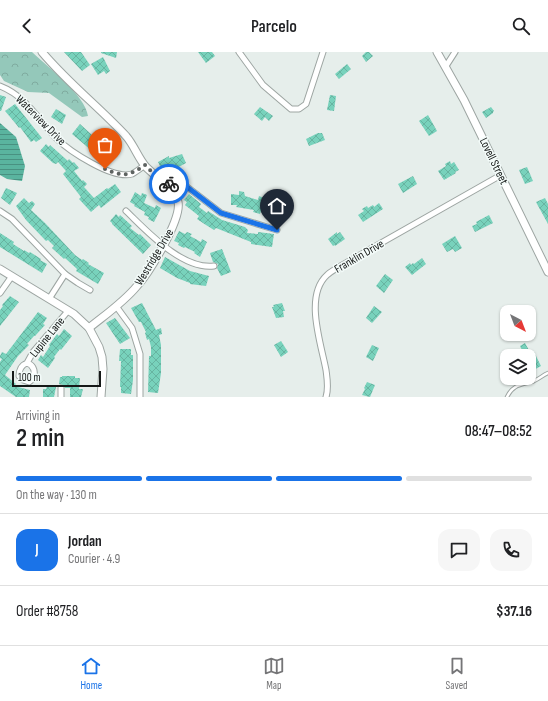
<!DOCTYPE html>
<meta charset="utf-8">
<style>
:root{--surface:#fff;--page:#f6f6f6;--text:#202124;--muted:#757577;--line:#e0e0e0;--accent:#1a73e8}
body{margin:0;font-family:"Sofia Sans Condensed",sans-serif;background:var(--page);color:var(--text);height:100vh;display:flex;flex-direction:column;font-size:15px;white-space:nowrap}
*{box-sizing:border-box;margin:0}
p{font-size:13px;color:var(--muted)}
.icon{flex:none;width:22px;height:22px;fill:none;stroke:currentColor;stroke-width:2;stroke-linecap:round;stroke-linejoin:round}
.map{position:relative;height:345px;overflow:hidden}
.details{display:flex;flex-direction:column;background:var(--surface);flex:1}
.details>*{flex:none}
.needle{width:26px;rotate:138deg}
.tools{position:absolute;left:500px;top:253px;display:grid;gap:8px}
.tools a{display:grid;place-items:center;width:36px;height:36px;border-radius:8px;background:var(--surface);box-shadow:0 1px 3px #0004;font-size:20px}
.scale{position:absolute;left:12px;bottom:10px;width:89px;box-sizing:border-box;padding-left:4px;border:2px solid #151817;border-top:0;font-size:11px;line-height:14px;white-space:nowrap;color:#151817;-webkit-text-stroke:3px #f3fbf9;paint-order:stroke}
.pin{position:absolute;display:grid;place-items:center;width:34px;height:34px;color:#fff;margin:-41px -17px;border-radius:50% 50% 50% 0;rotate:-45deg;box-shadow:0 0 4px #0007}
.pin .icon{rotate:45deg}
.courier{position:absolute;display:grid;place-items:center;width:40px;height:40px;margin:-20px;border:3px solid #1a73e8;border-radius:50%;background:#fff;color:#222;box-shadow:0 1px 5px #0007}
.overview em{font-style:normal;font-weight:600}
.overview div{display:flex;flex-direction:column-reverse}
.overview{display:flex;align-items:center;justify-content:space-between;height:68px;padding:0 16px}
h1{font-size:26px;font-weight:600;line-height:30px}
.bar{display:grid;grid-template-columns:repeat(4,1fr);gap:6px 4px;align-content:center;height:48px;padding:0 16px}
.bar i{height:5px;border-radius:3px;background:var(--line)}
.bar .selected{background:var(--accent)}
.bar p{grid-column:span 4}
.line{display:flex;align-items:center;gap:10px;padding:0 16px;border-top:1px solid var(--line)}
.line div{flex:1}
.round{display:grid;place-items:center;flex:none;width:42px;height:42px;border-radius:12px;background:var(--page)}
header{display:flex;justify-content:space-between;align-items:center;height:52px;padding:0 16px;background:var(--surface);font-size:18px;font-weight:600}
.dock{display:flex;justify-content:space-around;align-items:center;height:56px;border-top:1px solid var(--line);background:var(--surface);font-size:11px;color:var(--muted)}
.dock a{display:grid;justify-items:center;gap:2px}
.dock .selected{color:var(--accent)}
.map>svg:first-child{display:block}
.forest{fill:url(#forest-crowns)}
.water{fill:url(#water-rules)}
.building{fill:url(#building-cross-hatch)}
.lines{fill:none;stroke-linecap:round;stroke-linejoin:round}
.lane-casing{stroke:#9da5a2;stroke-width:4.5}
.street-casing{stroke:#9da5a2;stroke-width:7}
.secondary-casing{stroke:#9da5a2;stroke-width:9}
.lane{stroke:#fff;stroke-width:2.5}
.street{stroke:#fff;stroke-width:5}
.secondary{stroke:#fff;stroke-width:7}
.done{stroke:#5e6361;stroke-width:4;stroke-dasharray:0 7.2}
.route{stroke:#1a73e8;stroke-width:5}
.labels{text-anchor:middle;stroke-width:3;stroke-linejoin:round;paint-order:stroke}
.street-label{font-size:12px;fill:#151817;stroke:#f3fbf9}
</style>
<header><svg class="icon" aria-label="back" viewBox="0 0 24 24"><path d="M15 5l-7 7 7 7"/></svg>Parcelo<svg class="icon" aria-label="search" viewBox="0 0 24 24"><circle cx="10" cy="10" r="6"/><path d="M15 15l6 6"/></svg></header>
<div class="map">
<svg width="548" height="345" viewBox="0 0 548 345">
<defs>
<pattern id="forest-crowns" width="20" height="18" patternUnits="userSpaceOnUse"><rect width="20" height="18" fill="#94c8ba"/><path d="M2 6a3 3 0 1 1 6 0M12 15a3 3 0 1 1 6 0" fill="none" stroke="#7fab9f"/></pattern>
<pattern id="water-rules" width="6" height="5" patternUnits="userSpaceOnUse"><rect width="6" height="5" fill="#5ab49f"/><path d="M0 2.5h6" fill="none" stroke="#499181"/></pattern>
<pattern id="building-cross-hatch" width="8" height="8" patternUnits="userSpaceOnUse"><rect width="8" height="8" fill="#78d2bc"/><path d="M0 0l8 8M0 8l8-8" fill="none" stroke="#67b4a1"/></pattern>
</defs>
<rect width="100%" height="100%" fill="#e6eeeb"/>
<path class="forest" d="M0,0H32C48,15 85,43 88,64L82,65L49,41L28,40L4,29L0,23Z"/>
<polygon class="water" points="0,71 16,85 25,114 22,129 7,127 0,123"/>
<g class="building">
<polygon points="64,0 81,0 90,13 82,19"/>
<polygon points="101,0 117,0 116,6 101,1"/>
<polygon points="198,0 212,0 215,4 206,11"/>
<polygon points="366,0 369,0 373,4 366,10 362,4"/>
<polygon points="103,5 110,19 106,22 104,19 98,23 91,12"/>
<polygon points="347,12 351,17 339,27 335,22"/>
<polygon points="0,43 6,45 1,59 0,59"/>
<polygon points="330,43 336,44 334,59 327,58"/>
<polygon points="15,52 42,86 36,90 34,88 31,90 20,75 19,76 16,72 5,59"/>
<polygon points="260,55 273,64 269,69 265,65 262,69 254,62"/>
<polygon points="491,55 494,59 493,60 493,61 486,66 482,60"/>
<polygon points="56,57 66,63 62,72 51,65"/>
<polygon points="428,63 437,79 429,84 419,69"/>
<polygon points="80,72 92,83 91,85 97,90 91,98 72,82"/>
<polygon points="318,81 322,81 325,88 309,94 306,87"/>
<polygon points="46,92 49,95 50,93 68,109 69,107 73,111 74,110 79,116 74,119 82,129 83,128 87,132 84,135 94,146 107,136 108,137 115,132 121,140 101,156 99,153 91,160 79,147 81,145 63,122 66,119 58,110 56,112 53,111 40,99"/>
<polygon points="102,93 117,97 114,105 111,104 110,108 99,102"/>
<polygon points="182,102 186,111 175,117 170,117 169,115 162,118 158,110 169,104 169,106"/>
<polygon points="450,109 451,112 454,110 459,118 455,120 456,121 444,128 438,119 446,114 445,112"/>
<polygon points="527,115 533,129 525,132 519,118"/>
<polygon points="413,124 417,132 403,141 398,132"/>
<polygon points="6,136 17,141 10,153 1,146"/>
<polygon points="239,139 244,140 245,144 258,148 259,144 264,146 263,149 275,152 276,149 281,150 277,166 271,164 271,162 261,159 260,162 253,160 254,158 236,155 237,153 231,153 231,142 239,143"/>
<polygon points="135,140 141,144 142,141 147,143 144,151 155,156 156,153 161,156 154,170 148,167 149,165 144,163 145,160 134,154 135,153 130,150"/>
<polygon points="189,142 201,152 199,155 207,161 208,159 222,168 245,175 248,178 247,181 258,182 258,180 274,182 272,195 251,192 251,190 216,176 214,178 206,173 197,167 199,164 185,153 187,150 184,148"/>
<polygon points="24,146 29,151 32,149 35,152 31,158 45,171 75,203 82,208 83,207 89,211 88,212 104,221 98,232 76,219 77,217 65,206 64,207 52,196 54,194 48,188 46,189 26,168 16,154"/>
<polygon points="545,146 548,152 548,172 536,150"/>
<polygon points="379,151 383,157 363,170 358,163 364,159 362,157 367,154 368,156 373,153 374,155"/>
<polygon points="116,162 119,165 120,163 132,174 130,176 139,183 140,182 151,193 143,202 112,172 112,171 110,169"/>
<polygon points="489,163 493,171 475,180 472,174 477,172 476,170"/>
<polygon points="179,179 185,182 187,180 192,182 190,184 201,190 202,187 207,190 200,205 194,201 195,200 185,195 184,196 178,193 179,191 174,189"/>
<polygon points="337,180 337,182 340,180 345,187 335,194 335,193 333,194 328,187"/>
<polygon points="0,181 14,190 13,192 24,199 24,198 29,201 30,200 41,207 40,208 47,212 42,221 0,195"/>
<polygon points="455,184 462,196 455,200 453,197 447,200 442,192"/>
<polygon points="222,197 231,220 221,224 217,216 218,212 213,210 210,201"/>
<polygon points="165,205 190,219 209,224 206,234 190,232 190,231 177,226 160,216"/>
<polygon points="422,206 426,212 412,223 405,215 410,211 411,213 413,211 414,212"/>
<polygon points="385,222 393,228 384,241 376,234"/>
<polygon points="10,244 19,250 0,274 0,258 3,254 2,253"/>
<polygon points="142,251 156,278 161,276 162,282 159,283 161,293 161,321 158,341 148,340 149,304 151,304 151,295 149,287 147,288 145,281 146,280 141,270 139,270 131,256"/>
<polygon points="282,251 285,259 283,259 284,265 276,266 272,255 274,255 273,253"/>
<polygon points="374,254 382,260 372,271 366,266"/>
<polygon points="38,260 47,266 43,272 45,273 35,284 34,284 27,292 29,293 18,304 5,323 16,332 14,334 30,338 29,345 16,345 0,334 0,310 2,307 0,306 0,304 2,300 6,302"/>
<polygon points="115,266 130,286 120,292 106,271"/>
<polygon points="64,277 72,284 61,298 60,297 54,305 55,306 48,316 38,308 41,303 43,305 50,294 49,293 57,282 59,284"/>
<polygon points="281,289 288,300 281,305 274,293"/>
<polygon points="525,291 531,302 534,300 541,314 532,319 529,314 529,304 525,304 520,294"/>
<polygon points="372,293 379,296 373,309 366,305"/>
<polygon points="120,297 131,297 131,303 133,303 133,328 131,342 121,341 121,335 120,335 121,309 119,309"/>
<polygon points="62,324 75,324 75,326 80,326 79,337 83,337 81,345 70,345 70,336 65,336 63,333 59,332 60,325 62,325"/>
<polygon points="367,330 375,333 370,345 362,343 365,337 364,336"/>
<polygon points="47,334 56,335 54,345 43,345 43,337 46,337"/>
</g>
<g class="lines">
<g class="lane-casing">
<path id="lane" d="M507,345C513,332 522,333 534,329C539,327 543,323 548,321"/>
</g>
<g class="street-casing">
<g id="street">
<polyline points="239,0 263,33 291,57 299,57 306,52 323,0"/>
<polyline points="446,14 455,0"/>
<path d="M0,34C26,44 38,67 56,86C69,99 113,128 132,122C136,120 141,116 145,113"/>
<polyline points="166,132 182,131 221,161 277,178"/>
<polyline points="0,159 12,167 65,222 49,247"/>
<path d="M126,159C147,179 182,218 214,214"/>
<polyline points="65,222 78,231 90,238"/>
<polyline points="0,241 12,224"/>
<polyline points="116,254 132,276 140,302 140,345"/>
<path d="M27,311C34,313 35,319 34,326L29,330L23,328L19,324C19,319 21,313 27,311L33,300L68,259"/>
<polyline points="61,345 61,336"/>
<path d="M326,345C329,336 327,326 326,318C321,291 304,244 327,223C330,220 334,218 337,216L501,123"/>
</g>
</g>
<g class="secondary-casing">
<g id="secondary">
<path d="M42,0C68,31 99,55 126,84C134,93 138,106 146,115C155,124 175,138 178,150C182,167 149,221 137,234C124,250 105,263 89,276"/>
<polyline points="437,0 464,48 548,220"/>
<polyline points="0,217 74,262 89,276 99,295 102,305 103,317 101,345"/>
</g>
</g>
<use href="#lane" class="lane"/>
<use href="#street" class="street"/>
<use href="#secondary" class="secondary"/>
</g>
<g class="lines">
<path class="done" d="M105,117C123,125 129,124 145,113L162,130L169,132"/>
<polyline class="route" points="169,132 182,131 221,161 277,178"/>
</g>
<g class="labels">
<g class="street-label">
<text transform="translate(41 68) rotate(45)" y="4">Waterview Drive</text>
<text transform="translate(494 109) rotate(64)" y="4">Lovell Street</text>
<text transform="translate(359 204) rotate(-30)" y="4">Franklin Drive</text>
<text transform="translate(154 205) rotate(-59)" y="4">Westridge Drive</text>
<text transform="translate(47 285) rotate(-51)" y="4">Lupine Lane</text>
</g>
</g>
</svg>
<div class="tools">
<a><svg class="needle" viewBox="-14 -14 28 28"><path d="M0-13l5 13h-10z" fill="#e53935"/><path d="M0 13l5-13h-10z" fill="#757577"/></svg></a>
<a><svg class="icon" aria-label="layers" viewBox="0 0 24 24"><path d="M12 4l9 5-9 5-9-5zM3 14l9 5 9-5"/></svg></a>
</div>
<div class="scale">100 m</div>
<div class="pin" style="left:105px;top:117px;background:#ea580c"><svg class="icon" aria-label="bag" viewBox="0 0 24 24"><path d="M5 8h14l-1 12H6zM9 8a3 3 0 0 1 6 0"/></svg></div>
<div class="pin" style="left:277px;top:178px;background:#1f2937"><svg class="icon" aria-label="home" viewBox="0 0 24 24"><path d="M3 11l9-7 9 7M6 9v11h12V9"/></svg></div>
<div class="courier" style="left:169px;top:132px"><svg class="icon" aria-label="bike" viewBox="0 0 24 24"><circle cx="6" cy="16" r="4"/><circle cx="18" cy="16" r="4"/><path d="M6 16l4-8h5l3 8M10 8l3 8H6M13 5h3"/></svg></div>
</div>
<section class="details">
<div class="overview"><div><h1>2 min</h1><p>Arriving in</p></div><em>08:47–08:52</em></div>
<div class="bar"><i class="selected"></i><i class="selected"></i><i class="selected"></i><i></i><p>On the way · 130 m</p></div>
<div class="line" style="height:72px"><b class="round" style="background:var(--accent);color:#fff">J</b><div><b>Jordan</b><p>Courier · 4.9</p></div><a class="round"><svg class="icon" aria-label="chat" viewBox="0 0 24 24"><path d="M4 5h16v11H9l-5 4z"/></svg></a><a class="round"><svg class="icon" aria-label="phone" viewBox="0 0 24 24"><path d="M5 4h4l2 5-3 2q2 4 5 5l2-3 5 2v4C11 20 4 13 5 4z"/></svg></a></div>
<div class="line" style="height:52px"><div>Order #8758</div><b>$37.16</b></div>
</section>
<nav class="dock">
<a class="selected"><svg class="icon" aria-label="home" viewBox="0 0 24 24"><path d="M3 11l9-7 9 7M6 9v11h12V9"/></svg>Home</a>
<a><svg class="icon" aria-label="map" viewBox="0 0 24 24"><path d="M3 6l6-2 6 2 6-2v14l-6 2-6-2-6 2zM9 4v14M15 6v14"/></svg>Map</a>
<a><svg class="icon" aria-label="saved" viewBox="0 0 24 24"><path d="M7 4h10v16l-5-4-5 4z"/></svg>Saved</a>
</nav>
